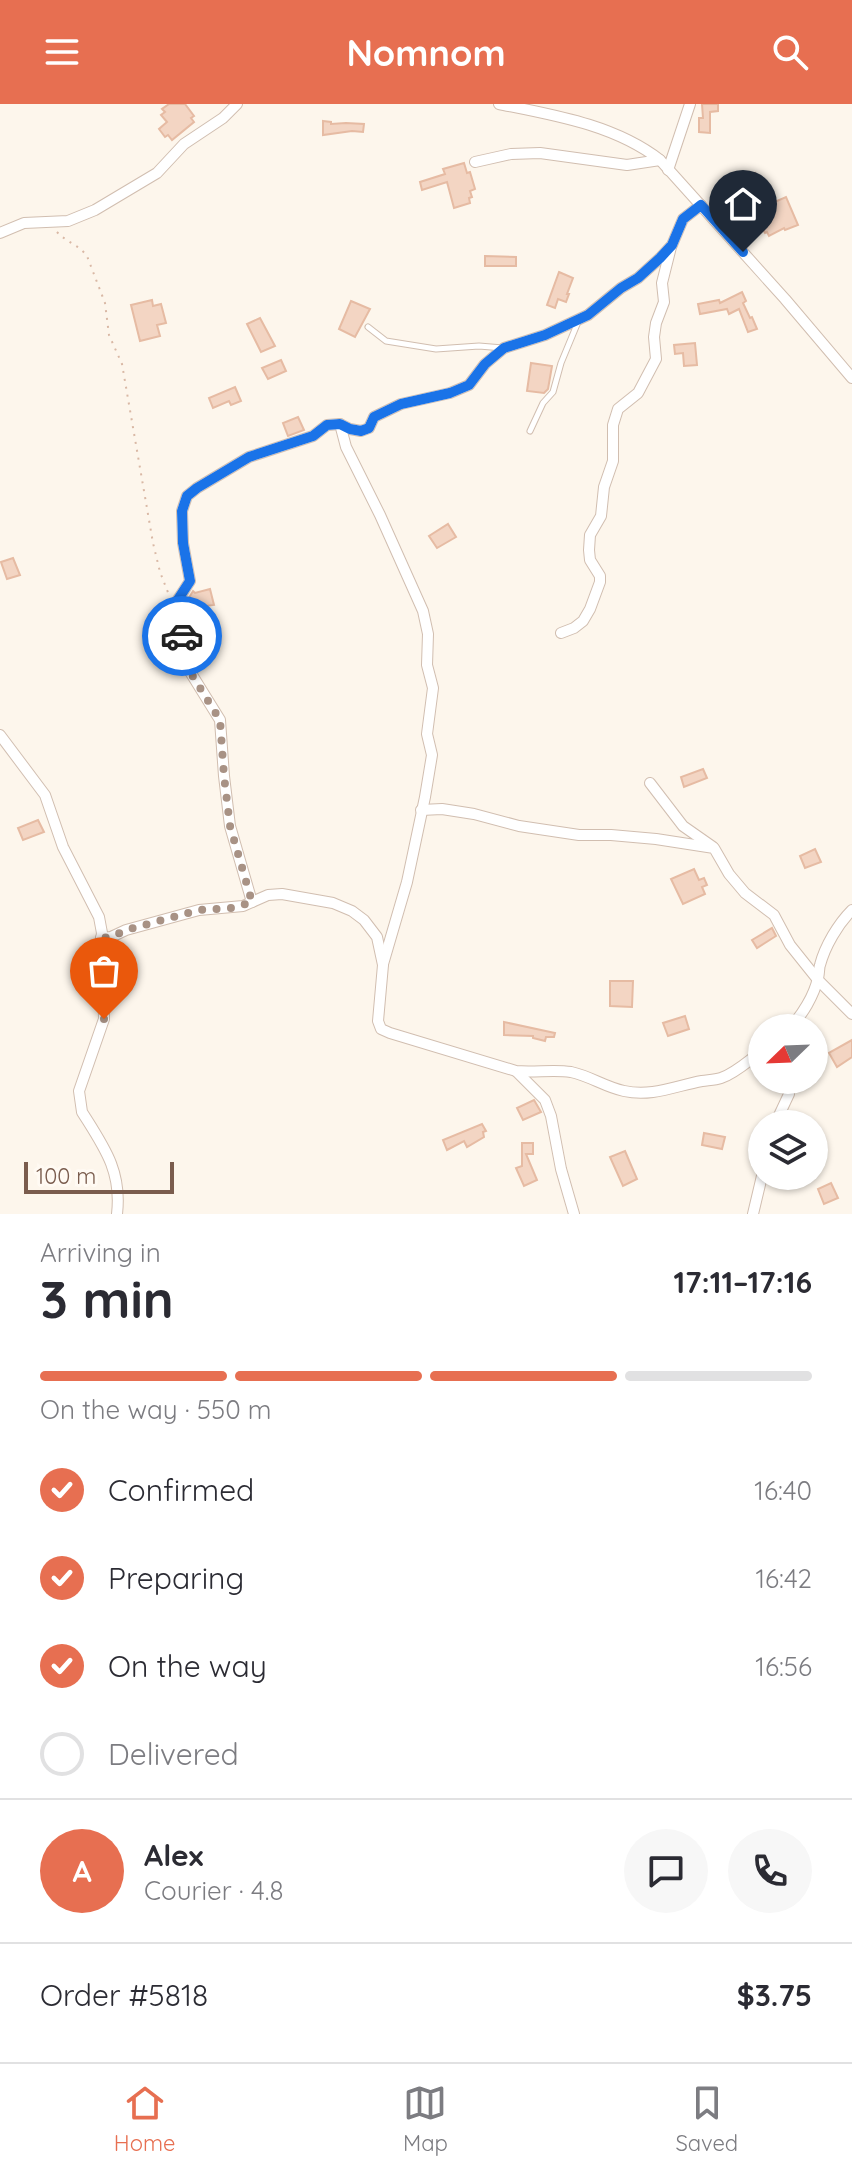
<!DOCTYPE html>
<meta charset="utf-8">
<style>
:root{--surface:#fff;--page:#f7f7f7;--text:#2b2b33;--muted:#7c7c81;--line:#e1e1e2;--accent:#e76f51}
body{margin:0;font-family:Quicksand,sans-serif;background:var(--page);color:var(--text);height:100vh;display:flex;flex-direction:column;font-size:30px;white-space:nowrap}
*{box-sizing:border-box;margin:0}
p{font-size:26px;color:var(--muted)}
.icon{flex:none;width:44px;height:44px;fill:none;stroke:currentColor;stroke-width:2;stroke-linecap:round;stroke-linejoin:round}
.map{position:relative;height:1110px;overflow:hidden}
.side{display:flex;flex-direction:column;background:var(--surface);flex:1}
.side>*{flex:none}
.needle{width:52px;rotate:247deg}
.fabs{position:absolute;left:748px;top:910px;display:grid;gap:16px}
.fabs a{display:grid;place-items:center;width:80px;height:80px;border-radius:50%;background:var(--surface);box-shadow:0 2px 6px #0004;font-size:40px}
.scale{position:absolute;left:24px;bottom:20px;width:150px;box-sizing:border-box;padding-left:8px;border:4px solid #7a5c4d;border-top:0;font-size:22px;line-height:28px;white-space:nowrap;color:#7a5c4d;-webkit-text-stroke:6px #fffaf3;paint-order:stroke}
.pin{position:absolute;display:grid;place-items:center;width:68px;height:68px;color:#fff;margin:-82px -34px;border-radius:50% 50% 50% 0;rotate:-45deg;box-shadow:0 0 8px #0007}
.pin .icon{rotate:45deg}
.courier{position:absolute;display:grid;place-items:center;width:80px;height:80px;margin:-40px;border:6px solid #1a73e8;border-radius:50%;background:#fff;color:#222;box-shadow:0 2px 10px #0007}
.overview em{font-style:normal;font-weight:800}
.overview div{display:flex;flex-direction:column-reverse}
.overview{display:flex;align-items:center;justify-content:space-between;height:136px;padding:0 40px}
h1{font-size:52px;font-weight:800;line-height:60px}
.bar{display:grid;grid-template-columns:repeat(4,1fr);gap:12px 8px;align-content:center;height:96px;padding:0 40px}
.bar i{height:10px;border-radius:6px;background:var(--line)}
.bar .selected{background:var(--accent)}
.bar p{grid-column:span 4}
.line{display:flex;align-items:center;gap:20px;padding:0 40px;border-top:2px solid var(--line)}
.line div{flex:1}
.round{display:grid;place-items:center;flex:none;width:84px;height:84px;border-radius:42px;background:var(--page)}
ol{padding:0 40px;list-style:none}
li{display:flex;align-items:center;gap:24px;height:88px}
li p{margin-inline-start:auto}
li .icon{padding:8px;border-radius:50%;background:var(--accent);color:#fff;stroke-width:4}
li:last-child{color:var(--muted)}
li i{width:44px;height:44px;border:4px solid var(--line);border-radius:50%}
header{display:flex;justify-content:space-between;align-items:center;height:104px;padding:0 40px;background:var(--accent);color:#fff;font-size:36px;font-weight:800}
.tabs{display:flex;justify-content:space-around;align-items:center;height:112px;border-top:2px solid var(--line);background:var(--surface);font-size:22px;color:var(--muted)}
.tabs a{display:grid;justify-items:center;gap:4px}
.tabs .selected{color:var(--accent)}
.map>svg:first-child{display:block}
.building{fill:#f3d5c3;stroke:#e6bba3;stroke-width:2}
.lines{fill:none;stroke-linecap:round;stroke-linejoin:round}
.service-casing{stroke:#d1beb0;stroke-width:7}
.minor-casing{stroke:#d1beb0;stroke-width:12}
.path{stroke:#d9b8a5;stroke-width:2;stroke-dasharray:2 6;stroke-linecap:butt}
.service{stroke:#fff;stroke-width:5}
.minor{stroke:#fff;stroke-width:10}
.done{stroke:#a89285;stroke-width:8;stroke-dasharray:0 14.4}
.route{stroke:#1a73e8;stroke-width:10}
</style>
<header><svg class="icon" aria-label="menu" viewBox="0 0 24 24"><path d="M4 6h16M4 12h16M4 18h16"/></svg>Nomnom<svg class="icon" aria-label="search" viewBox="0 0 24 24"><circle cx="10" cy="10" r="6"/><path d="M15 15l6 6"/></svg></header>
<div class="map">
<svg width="852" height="1110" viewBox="0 0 852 1110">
<rect width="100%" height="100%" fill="#fdf6ec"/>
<g class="building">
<polygon points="169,0 185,0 194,12 191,14 194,18 172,36 168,31 165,33 159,25 167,18 161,11 165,8 162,5"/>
<polygon points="702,0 718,0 718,7 710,8 710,29 699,28 699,14 703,14"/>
<polygon points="323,17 331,18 331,20 346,19 364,20 363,28 352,27 323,31"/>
<polygon points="464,59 467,69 470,68 475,85 470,87 472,93 469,94 470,99 454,104 447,78 422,86 420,78 445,70 443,65"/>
<polygon points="755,69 765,93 770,100 786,93 798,121 785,126 784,124 769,132 767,128 765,129 751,102 753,101 743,74"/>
<polygon points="485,152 516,153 516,162 485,162"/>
<polygon points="559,168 573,174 567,190 569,190 566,198 558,195 555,204 547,201"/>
<polygon points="742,188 746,197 743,199 750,214 752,213 757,225 748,228 739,205 729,210 727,205 700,210 698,200 719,196 720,199"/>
<polygon points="152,196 153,202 161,200 166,219 157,221 160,232 140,237 131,201"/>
<polygon points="351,197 370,205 355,233 339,225"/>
<polygon points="260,214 275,242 261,248 247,220"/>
<polygon points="695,239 697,261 684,262 683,249 675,250 674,241"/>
<polygon points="281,256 286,267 268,275 262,264"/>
<polygon points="531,259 552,262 548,285 544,289 527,287"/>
<polygon points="235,283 241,297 231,301 229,297 213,304 209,294"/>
<polygon points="298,313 304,326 288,332 283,319"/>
<polygon points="448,420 456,433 437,444 429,432"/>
<polygon points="13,454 20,471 7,475 1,458"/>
<polygon points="210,485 214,501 188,504 187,497 193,487 195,489"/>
<polygon points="703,665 707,674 684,683 681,673"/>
<polygon points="38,716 44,728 23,736 18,724"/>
<polygon points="815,745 821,758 805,764 800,752"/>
<polygon points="694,765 699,776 704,774 707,781 702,783 705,790 683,800 671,775"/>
<polygon points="772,824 776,832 757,844 752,836"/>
<polygon points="610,877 633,877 632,903 610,902"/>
<polygon points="685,912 689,925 668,932 663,919"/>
<polygon points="504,918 555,929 554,933 546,933 545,937 533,934 533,932 504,931"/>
<polygon points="852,936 852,953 837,963 829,949"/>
<polygon points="534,996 541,1008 523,1016 517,1004"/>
<polygon points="482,1020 486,1027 483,1028 484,1033 467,1043 464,1037 447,1046 443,1036"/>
<polygon points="704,1029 725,1033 722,1045 702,1041"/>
<polygon points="522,1039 533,1039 533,1050 526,1050 537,1076 524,1082 516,1064 522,1062"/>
<polygon points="625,1047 637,1075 623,1082 610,1053"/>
<polygon points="831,1079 838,1094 824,1100 818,1085"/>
</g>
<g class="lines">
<g class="service-casing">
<g id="service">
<polyline points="368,223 386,237 436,245 479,242 503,244"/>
<polyline points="530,327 543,299 553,288 561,259 578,218"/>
</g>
</g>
<g class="minor-casing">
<g id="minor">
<path d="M499,0C554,11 615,21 660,56L785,195L852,274"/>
<polyline points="475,58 511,50 540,49 627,61 660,56"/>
<polyline points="668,66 690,0"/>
<polyline points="0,129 24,119 68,117 95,106 157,69 184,40 223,14 237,0"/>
<polyline points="340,320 346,343 380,411 423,507 428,530 427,561 433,584 427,630 432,651 425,693 407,778 383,860"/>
<polyline points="561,529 574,524 583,517 590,505 600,478 600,472 590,456 589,446 590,431 601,412 604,383 613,357 613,321 618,305 638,289 656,255 654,233 656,219 664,198 662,179 671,143"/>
<path d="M0,631L45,691L63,743L99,813L102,829L98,854L103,879L104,915L79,987L82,1008C104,1043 122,1067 117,1110"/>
<polyline points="650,679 683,722 713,743"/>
<polyline points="421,706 442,705 474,710 519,722 579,731 611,731 656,735 714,744 729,770 745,789 774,811 790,841 818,876 852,910"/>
<polyline points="252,798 230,722 224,672 220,616 189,566 177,508 177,497 190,477 183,439 182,407 187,392 197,384 249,353 313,332 327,321 340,320 350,325 361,327 369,324 374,313 401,300 450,289 469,281 485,260 504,244 545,231 588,211 621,184 638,174 660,154 672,141 683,115 701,101"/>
<path d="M101,834L111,833L126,826L199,806L243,802L268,791L282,790L333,799L352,807L364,816L377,833L383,861L378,917L381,925L390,929L516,967C534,969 553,965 571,968C590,972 605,983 624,987C652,993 675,982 702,977C709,976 715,976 721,974C736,969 749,956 762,947"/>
<path d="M790,924C802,911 814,892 818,874C819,872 819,863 820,861C825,842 838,820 852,806"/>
<polyline points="517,968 545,996 551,1012 561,1065 574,1110"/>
<polyline points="775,1020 789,990 788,976"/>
<polyline points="753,1110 762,1072"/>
</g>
</g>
<path class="path" d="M57,128C66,138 79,141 87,152L105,199L109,231L122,260L153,439L160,468L169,491"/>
<use href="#service" class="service"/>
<use href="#minor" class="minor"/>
</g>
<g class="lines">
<polyline class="done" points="104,915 103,879 98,854 101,834 111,833 126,826 199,806 233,804 252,798 230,722 224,672 220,616 189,566 182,532"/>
<polyline class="route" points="182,532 177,497 190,477 183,439 182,407 187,392 197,384 249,353 313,332 327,321 340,320 350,325 361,327 369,324 374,313 401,300 450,289 469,281 485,260 504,244 545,231 588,211 621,184 638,174 660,154 672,141 683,115 701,101 743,148"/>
</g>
</svg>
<div class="fabs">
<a><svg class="needle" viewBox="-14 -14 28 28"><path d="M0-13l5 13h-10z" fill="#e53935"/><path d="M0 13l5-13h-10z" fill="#7c7c81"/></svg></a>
<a><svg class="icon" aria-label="layers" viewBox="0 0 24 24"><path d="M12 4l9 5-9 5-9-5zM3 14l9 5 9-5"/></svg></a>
</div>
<div class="scale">100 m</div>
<div class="pin" style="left:104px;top:915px;background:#ea580c"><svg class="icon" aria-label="bag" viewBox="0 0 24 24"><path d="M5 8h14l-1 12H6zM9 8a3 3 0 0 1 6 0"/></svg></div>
<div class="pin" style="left:743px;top:148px;background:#1f2937"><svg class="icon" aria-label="home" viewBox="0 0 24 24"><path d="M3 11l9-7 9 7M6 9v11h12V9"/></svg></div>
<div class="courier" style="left:182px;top:532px"><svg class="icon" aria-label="car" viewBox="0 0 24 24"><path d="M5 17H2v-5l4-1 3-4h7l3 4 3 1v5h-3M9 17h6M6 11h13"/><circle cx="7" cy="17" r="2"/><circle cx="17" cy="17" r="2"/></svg></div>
</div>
<section class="side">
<div class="overview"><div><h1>3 min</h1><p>Arriving in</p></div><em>17:11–17:16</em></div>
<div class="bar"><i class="selected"></i><i class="selected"></i><i class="selected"></i><i></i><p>On the way · 550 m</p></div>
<ol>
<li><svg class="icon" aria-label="check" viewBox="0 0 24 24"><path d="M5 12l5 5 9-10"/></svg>Confirmed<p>16:40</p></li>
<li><svg class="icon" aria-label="check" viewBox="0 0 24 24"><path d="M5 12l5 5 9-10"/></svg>Preparing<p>16:42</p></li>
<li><svg class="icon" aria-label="check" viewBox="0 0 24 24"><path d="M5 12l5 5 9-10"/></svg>On the way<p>16:56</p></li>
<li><i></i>Delivered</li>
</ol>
<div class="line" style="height:144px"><b class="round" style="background:var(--accent);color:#fff">A</b><div><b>Alex</b><p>Courier · 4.8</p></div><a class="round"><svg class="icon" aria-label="chat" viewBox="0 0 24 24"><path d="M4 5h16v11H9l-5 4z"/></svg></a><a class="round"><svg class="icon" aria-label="phone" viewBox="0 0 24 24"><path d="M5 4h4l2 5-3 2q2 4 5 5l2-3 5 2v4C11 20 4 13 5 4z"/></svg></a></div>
<div class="line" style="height:104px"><div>Order #5818</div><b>$3.75</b></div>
</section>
<nav class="tabs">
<a class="selected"><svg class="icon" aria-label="home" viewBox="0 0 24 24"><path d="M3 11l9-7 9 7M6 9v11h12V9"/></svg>Home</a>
<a><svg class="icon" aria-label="map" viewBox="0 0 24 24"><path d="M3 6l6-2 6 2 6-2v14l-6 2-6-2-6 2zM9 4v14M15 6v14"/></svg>Map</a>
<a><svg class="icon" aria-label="saved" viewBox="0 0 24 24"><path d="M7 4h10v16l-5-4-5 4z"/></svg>Saved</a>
</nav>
